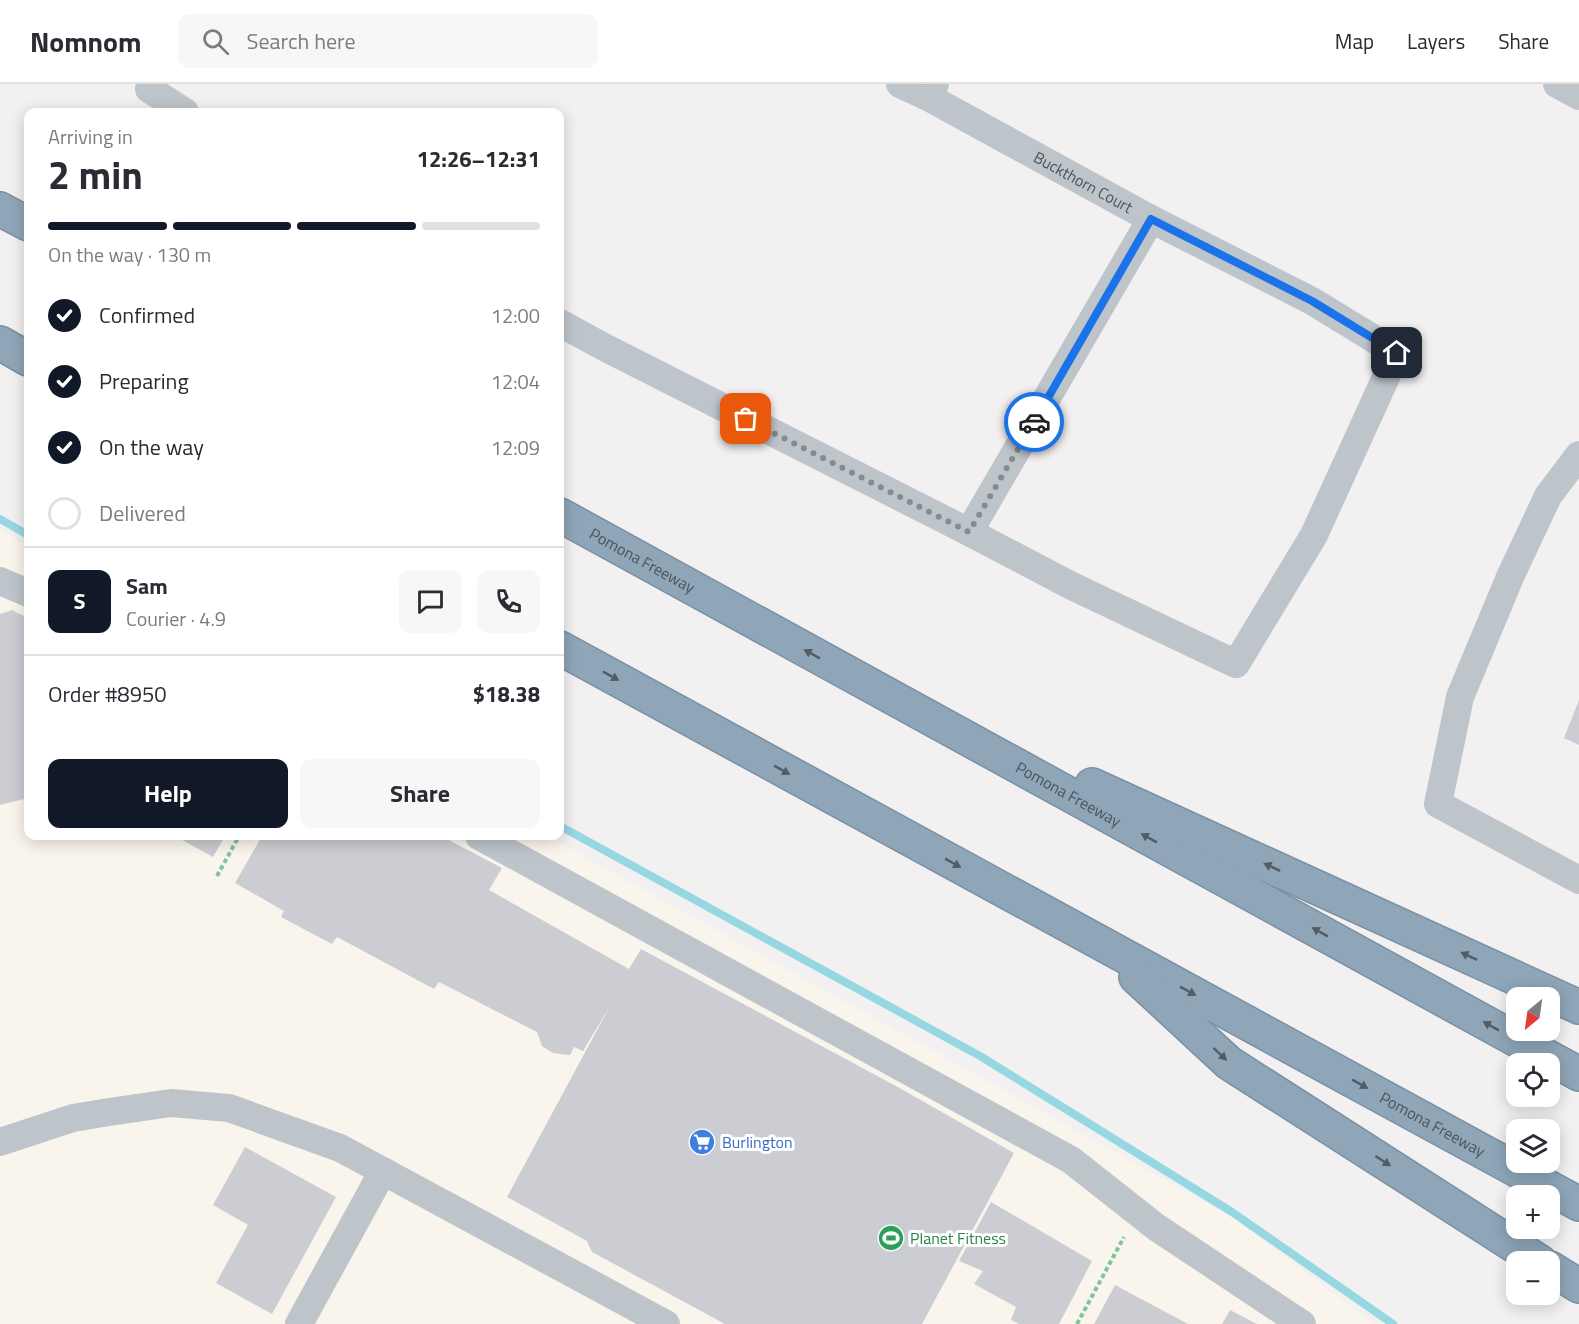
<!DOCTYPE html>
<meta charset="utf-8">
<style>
:root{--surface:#fff;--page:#f7f7f7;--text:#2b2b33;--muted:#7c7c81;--line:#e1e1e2;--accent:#111827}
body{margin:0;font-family:"Titillium Web",sans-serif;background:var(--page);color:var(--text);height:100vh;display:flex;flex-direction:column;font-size:22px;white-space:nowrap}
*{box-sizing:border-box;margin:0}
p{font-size:20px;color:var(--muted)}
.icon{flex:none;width:33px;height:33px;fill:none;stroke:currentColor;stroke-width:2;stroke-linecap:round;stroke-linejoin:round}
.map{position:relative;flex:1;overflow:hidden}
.sheet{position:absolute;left:24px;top:24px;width:540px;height:732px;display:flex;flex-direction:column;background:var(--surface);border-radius:12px;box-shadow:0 3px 15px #0003}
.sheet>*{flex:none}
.needle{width:39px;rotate:209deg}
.fabs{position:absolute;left:1506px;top:903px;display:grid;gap:12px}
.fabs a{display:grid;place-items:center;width:54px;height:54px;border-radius:12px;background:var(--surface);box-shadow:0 3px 15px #0003;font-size:30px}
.pin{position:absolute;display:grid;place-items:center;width:51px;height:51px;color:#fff;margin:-26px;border-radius:12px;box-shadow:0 3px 9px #0006}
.courier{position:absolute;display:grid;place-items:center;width:60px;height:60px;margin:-30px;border:4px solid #1a73e8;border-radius:50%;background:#fff;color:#222;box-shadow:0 2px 8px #0007}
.summary em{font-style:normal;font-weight:700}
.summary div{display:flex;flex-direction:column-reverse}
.summary{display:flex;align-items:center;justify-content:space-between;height:102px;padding:0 24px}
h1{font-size:39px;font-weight:700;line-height:45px}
.bar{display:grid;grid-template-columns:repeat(4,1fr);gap:9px 6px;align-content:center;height:72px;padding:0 24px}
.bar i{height:8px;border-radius:4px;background:var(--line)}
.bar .current{background:var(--accent)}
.bar p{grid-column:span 4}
.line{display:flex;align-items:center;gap:15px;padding:0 24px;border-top:2px solid var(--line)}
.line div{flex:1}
.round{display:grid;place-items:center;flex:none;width:63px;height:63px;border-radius:12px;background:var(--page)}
ol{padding:0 24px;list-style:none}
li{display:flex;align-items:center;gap:18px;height:66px}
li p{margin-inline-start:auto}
li .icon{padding:6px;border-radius:50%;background:var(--accent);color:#fff;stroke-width:4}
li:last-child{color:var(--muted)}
li i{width:33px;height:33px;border:3px solid var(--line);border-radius:50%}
.action{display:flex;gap:12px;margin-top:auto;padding:12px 24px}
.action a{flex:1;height:69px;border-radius:12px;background:var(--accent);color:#fff;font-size:24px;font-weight:700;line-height:69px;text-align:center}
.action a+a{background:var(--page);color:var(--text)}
header{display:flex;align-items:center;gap:36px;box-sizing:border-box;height:84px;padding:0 30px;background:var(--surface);border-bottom:2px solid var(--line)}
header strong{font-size:28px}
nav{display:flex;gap:33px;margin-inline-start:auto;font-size:21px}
.search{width:420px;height:54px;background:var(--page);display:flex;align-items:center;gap:15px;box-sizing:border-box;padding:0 21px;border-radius:12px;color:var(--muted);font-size:22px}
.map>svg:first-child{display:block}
.commercial{fill:#faf5ec}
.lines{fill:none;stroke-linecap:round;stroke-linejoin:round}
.stream{stroke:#96d8e1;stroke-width:8}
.building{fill:#cbcdd2}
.highway-casing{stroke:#7991a4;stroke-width:36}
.path{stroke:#80c49d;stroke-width:4;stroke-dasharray:4.5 3;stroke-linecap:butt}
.minor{stroke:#bdc5cb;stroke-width:28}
.highway{stroke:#8ea6b8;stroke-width:33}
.oneway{fill:#515c64}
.done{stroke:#858b8f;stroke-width:6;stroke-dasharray:0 10.8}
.route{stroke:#1a73e8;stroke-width:8}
.labels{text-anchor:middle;stroke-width:6;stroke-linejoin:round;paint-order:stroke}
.street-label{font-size:16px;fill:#4a545b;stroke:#fff}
.shop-label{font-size:16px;fill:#366cbe;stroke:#fff;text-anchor:start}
.leisure-label{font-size:16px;fill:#27864d;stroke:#fff;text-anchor:start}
</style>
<header>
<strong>Nomnom</strong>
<div class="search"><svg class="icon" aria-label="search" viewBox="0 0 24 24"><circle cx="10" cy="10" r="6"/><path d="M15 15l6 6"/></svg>Search here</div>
<nav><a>Map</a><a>Layers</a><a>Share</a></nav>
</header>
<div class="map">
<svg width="1579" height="1240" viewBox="0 0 1579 1240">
<rect width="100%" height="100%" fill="#f2f0f0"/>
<polygon class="commercial" points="0,446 28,462 28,752 547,752 1235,1135 1374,1240 0,1240"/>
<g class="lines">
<g class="stream">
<polyline points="0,435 28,451"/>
<polyline points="560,742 980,972 1232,1128 1393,1240"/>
</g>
</g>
<g class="building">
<polygon points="12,526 24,532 28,547 28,714 0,721 0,530"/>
<polygon points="1579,616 1579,661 1564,654"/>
<polygon points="175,752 225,752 213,773"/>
<polygon points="262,752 441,752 502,784 489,806 629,885 641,865 896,1002 1014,1069 922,1240 725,1240 592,1168 587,1157 507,1113 610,922 583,967 574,963 570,971 553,969 542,962 537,948 439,898 434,905 337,853 332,860 281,833 284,827 235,799"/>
<polygon points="245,1063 336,1113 272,1230 216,1199 248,1141 213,1121"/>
<polygon points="991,1118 1092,1177 1059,1240 1019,1240 1011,1236 1016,1223 974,1200 983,1187 959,1177"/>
<polygon points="1115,1201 1188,1240 1094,1240"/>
<polygon points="1230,1226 1257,1240 1222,1240"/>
</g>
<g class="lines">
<g class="highway-casing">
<g id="highway">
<polyline points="0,125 28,140"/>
<polyline points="0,259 28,275"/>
<path id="s2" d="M560,431L1579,990"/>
<path id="s3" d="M560,564L1579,1120"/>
<polyline points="1092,701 1579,923"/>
<polyline points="1136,893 1229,979 1540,1178"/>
<polyline points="1550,1184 1579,1202"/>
</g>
</g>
<g class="path">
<polyline points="217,792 239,752"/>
<polyline points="1077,1240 1124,1153"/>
</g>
<g class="minor">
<polyline points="152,0 149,5 185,28"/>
<polyline points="900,0 928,13 935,0"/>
<polyline points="1557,0 1579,12"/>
<path id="s1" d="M928,13L1151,135L1312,217L1397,269L1314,451L1236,580L1070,501L969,448"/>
<polyline points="560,239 604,263 969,448 1151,135"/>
<polyline points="1579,371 1548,412 1510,493 1460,613 1438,720 1579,796"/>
<polyline points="0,497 28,509"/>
<polyline points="479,752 1071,1076 1156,1143 1302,1240"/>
<polyline points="0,1058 73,1034 109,1028 171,1019 229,1024 340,1064 666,1240"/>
<polyline points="299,1240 383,1087"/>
</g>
<use href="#highway" class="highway"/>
</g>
<defs><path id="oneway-solid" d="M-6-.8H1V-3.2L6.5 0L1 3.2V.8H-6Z" transform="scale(1.5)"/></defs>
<g class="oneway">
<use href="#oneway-solid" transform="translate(812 570) rotate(-151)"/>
<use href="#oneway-solid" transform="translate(611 592) rotate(29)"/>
<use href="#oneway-solid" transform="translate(782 686) rotate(29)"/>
<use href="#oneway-solid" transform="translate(1149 754) rotate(-151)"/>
<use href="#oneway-solid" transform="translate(953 779) rotate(29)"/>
<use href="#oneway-solid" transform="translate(1272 783) rotate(-155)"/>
<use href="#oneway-solid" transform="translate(1320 848) rotate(-151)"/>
<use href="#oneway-solid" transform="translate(1469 872) rotate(-155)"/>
<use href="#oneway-solid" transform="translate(1188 907) rotate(29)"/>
<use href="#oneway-solid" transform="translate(1491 942) rotate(-151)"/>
<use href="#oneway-solid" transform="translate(1220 970) rotate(43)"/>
<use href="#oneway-solid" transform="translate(1360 1000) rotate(29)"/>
<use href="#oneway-solid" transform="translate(1383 1077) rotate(33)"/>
</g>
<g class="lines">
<polyline class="done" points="746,335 969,448 1034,338"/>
<polyline class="route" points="1034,338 1151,135 1312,217 1397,269"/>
</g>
<defs>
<g id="supermarket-disc" transform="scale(1.35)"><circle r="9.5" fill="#3f7fe0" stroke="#fff"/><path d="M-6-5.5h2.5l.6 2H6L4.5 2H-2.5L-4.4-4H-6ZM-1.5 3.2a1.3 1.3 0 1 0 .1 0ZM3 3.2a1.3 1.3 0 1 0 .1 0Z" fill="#fff"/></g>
<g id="stadium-disc" transform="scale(1.35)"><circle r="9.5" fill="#2e9e5b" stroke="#fff"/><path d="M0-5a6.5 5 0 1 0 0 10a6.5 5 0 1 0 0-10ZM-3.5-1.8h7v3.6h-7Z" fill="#fff"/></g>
</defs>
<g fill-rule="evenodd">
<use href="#supermarket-disc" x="702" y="1058"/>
<use href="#stadium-disc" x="891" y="1154"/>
</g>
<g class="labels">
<g class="street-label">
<text dy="6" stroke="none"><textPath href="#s1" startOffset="177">Buckthorn Court</textPath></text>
<text dy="6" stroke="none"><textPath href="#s2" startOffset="94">Pomona Freeway</textPath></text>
<text dy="6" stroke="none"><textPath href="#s2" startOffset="580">Pomona Freeway</textPath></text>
<text dy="6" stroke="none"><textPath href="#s3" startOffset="994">Pomona Freeway</textPath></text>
</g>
<g class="shop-label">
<text x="722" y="1064">Burlington</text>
</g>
<g class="leisure-label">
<text x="910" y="1160">Planet Fitness</text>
</g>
</g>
</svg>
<div class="fabs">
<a><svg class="needle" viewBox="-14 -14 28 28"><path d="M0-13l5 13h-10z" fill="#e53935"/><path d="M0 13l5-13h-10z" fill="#7c7c81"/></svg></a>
<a><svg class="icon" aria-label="locate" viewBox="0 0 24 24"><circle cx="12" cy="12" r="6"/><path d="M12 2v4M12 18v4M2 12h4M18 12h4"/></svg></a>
<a><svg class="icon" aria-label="layers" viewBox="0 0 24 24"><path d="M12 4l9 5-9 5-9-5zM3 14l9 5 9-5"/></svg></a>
<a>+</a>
<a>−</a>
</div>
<div class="pin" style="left:746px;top:335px;background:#ea580c"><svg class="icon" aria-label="bag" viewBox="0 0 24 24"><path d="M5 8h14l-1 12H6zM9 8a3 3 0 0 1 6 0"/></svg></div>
<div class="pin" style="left:1397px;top:269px;background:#1f2937"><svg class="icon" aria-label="home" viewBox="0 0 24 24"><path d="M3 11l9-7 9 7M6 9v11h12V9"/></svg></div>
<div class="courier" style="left:1034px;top:338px"><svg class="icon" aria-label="car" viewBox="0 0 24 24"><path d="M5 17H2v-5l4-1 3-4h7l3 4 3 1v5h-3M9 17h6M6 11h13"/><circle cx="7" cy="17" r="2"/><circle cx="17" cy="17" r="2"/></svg></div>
<section class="sheet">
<div class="summary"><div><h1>2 min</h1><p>Arriving in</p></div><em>12:26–12:31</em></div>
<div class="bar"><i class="current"></i><i class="current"></i><i class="current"></i><i></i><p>On the way · 130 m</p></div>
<ol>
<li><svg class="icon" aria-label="check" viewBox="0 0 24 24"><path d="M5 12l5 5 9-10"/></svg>Confirmed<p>12:00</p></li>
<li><svg class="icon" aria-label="check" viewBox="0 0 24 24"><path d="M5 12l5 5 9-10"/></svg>Preparing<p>12:04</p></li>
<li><svg class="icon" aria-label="check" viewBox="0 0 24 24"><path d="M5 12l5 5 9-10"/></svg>On the way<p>12:09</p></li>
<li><i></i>Delivered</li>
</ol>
<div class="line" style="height:108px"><b class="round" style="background:var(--accent);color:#fff">S</b><div><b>Sam</b><p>Courier · 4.9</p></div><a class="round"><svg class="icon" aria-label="chat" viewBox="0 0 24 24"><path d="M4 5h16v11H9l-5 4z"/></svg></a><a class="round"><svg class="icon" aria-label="phone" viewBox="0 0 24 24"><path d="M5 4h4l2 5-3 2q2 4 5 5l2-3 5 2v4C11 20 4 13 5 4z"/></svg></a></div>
<div class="line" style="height:78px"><div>Order #8950</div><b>$18.38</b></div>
<div class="action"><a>Help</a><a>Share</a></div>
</section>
</div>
